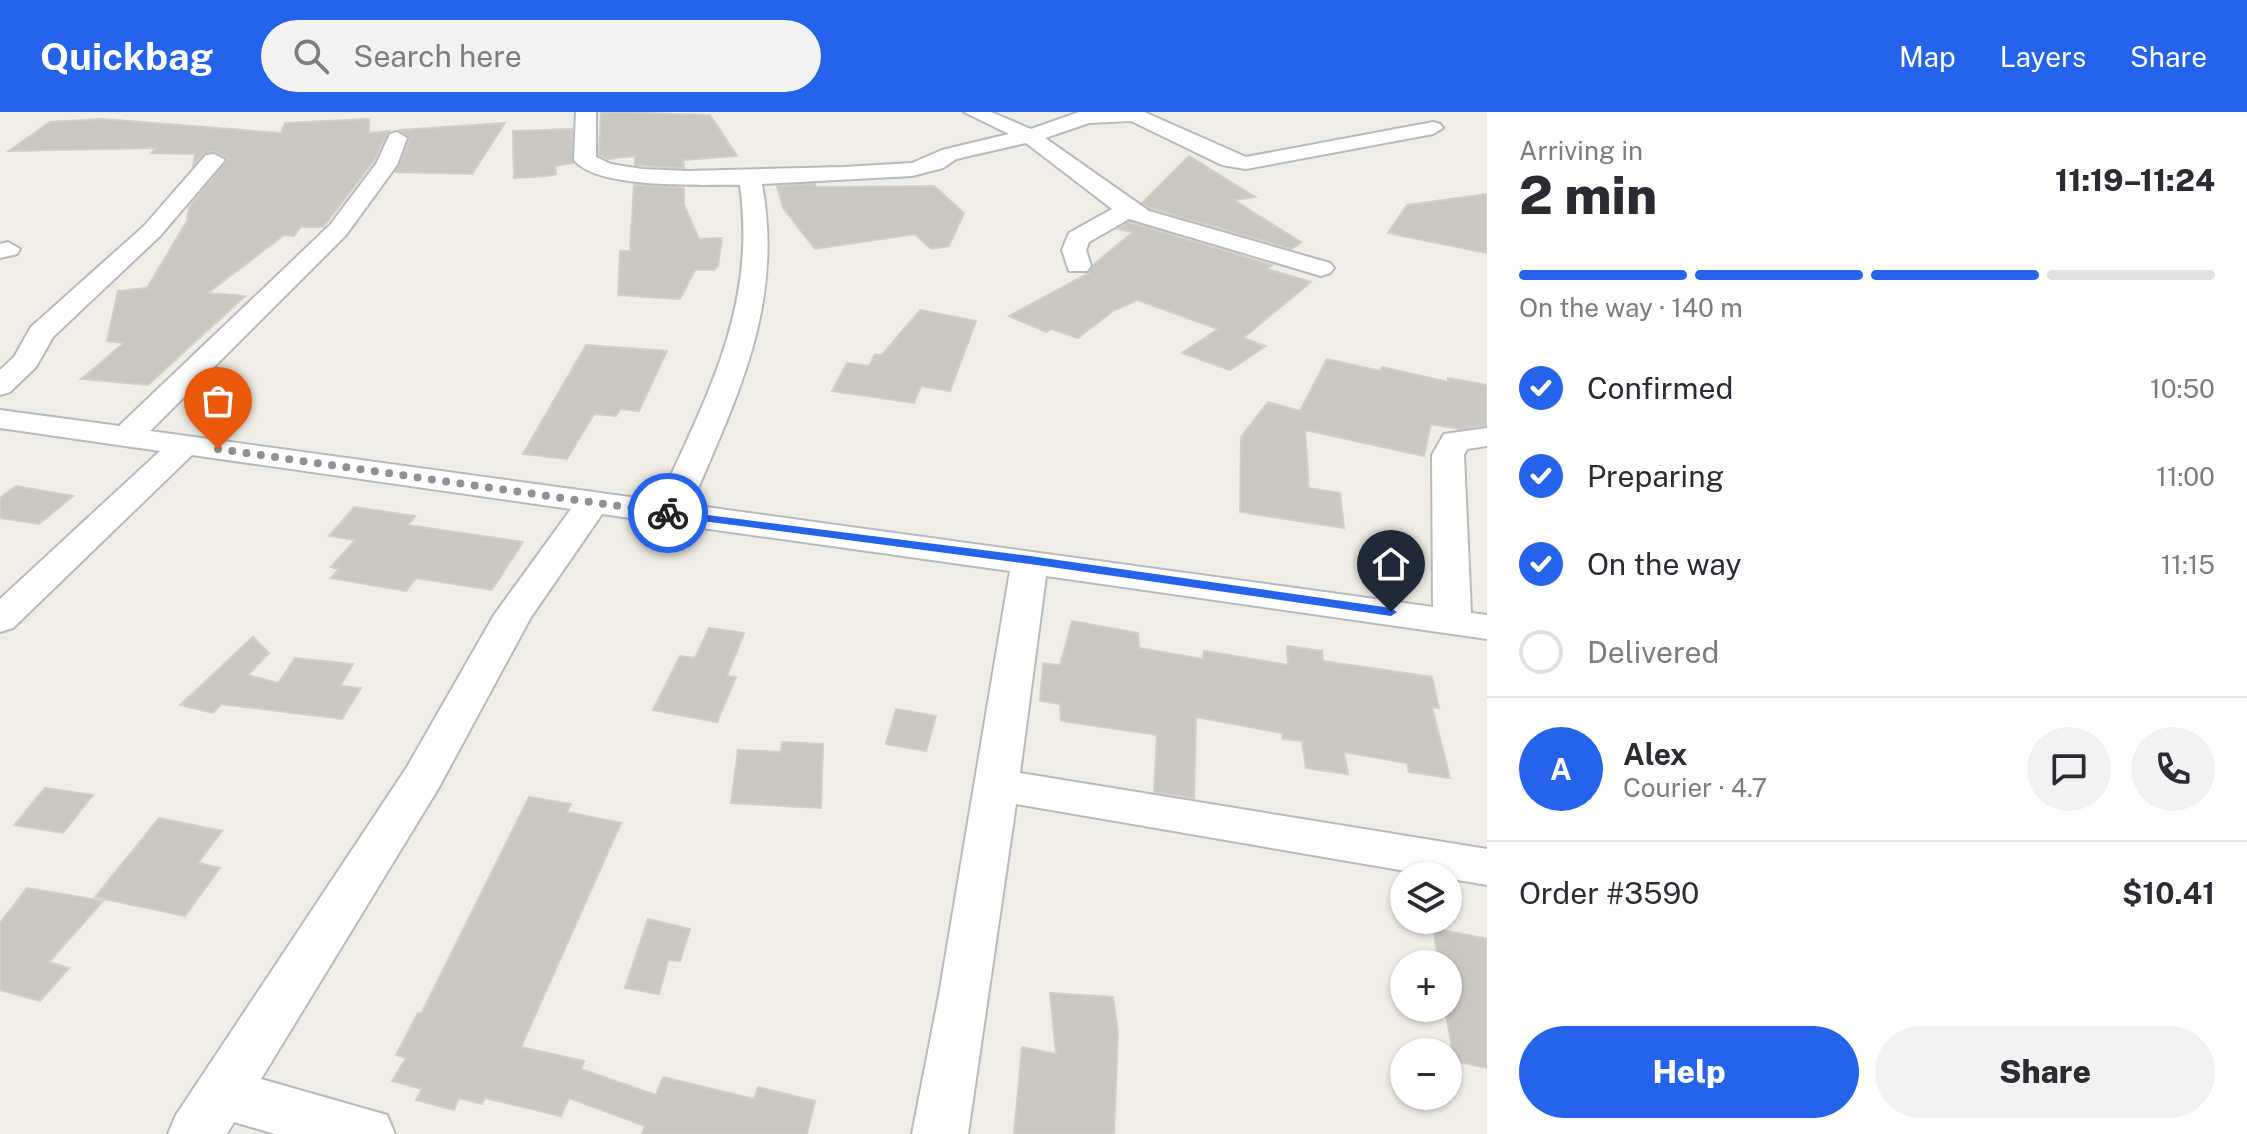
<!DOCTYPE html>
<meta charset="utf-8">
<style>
:root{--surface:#fff;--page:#f2f2f3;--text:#2b2b33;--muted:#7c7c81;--line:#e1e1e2;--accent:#2563eb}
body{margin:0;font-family:"Public Sans",sans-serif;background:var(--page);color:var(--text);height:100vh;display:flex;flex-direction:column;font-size:30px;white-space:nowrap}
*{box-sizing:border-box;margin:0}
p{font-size:26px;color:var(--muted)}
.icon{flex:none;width:44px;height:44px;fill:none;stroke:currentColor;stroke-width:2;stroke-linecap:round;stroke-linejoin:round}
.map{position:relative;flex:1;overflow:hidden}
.side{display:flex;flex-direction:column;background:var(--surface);width:760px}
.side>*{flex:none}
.buttons{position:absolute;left:1390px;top:750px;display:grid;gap:16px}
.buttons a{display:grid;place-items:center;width:72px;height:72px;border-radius:50%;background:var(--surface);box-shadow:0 2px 6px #0004;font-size:40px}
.pin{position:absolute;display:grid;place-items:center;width:68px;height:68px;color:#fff;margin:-82px -34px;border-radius:50% 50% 50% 0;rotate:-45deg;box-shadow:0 0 8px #0007}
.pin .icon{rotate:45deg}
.courier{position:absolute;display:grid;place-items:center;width:80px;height:80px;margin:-40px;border:6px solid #2563eb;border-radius:50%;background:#fff;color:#222;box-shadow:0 2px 10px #0007}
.head em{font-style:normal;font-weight:800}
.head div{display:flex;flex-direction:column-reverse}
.head{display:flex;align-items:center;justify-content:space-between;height:136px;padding:0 32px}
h1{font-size:52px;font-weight:800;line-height:60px}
.bar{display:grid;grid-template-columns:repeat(4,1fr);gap:12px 8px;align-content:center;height:96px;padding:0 32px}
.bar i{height:10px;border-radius:6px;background:var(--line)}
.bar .selected{background:var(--accent)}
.bar p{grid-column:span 4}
.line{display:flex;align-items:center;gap:20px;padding:0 32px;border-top:2px solid var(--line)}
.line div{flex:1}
.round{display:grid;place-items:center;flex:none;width:84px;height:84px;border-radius:42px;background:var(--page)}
ol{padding:0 32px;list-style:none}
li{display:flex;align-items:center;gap:24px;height:88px}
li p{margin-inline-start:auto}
li .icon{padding:8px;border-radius:50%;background:var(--accent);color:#fff;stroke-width:4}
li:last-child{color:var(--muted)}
li i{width:44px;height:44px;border:4px solid var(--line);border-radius:50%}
.action{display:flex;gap:16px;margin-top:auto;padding:16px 32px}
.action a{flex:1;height:92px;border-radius:48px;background:var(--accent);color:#fff;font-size:32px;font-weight:800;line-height:92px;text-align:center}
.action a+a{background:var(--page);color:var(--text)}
header{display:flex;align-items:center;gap:48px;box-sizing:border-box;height:112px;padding:0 40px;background:var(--accent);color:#fff}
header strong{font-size:38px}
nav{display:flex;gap:44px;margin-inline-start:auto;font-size:28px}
.search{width:560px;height:72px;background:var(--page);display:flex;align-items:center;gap:20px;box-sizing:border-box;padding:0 28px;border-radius:44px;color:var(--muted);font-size:30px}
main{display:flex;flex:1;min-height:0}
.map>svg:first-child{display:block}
.building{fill:#cac7c1;stroke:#d5cec2;stroke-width:2}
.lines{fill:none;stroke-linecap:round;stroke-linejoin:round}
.street-casing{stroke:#b7babf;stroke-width:4}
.street{fill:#fff;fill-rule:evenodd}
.route{fill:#2563eb}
.done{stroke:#8f9292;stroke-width:8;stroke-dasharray:0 14.4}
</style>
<header>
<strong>Quickbag</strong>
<div class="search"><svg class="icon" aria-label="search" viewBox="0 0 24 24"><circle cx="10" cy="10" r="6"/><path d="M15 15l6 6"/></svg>Search here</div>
<nav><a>Map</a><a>Layers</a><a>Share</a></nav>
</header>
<main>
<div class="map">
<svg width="1487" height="1022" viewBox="0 0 1487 1022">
<rect width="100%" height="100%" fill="#efede4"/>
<g class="building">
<polygon points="601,0 710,3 737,44 683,48 684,56 635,53 635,44 608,47 599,43"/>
<polygon points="102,7 281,21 285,11 369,7 369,21 389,19 373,50 323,115 301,115 294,124 284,123 208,181 245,184 148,273 81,267 124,231 107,229 118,179 147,176 187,109 189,95 228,47 215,39 206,40 193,53 195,42 151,41 156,36 9,39 50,10"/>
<polygon points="505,11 472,62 396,60 410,27 400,18"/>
<polygon points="572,17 573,51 555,54 556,62 548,64 514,66 513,19"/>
<polygon points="1189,44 1255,85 1234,88 1301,130 1292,137 1150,96 1142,91"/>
<polygon points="815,72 816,75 934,74 964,101 949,134 931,137 915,122 815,137 783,96 777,74"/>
<polygon points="634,73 684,76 684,93 699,127 722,126 718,154 714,158 695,158 680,187 618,183 620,139 630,139"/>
<polygon points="1487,82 1487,141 1388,121 1407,93"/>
<polygon points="1129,110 1272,153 1267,157 1311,170 1243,226 1266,234 1230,258 1182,241 1218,217 1137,188 1113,199 1078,226 1051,217 1046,220 1009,204 1089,161 1094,152 1133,120 1118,117"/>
<polygon points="920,198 976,209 950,279 921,274 914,291 832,279 847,251 869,254 875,242 882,243"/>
<polygon points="586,233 667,239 639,299 620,297 616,304 594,302 567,347 523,342"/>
<polygon points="1327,247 1380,259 1382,255 1448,270 1448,266 1487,273 1487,313 1460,317 1431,312 1424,344 1305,318 1309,376 1340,381 1344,416 1240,400 1241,325 1268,290 1300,299"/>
<polygon points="16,374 73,384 39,412 0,406 0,386"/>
<polygon points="354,395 415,404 408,413 523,430 492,478 416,466 406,479 331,466 339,457 331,455 355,428 329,424"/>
<polygon points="1072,509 1138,521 1139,536 1203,547 1204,539 1288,553 1287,534 1322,539 1323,549 1432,565 1439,596 1432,595 1450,666 1409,660 1407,651 1344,640 1348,662 1306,656 1302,629 1283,627 1282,621 1196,605 1194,686 1154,680 1157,623 1061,609 1060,592 1040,589 1043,551 1060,553"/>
<polygon points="709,516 744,521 727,564 736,565 717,610 653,598 680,544 695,546"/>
<polygon points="253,525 269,541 248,563 278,571 295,546 353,552 340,574 361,576 342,607 221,592 213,601 180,593"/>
<polygon points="896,597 936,604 926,639 886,632"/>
<polygon points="782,630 823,632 821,696 731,691 738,638 781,640"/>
<polygon points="45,676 93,683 63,721 14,713"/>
<polygon points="529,685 571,692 567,700 621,711 521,935 584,949 581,957 656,983 663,965 754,987 758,975 815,989 807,1022 642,1022 645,1014 569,986 561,1004 485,986 482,992 459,986 454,998 416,988 422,977 392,969 406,946 396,943 418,901 421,902"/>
<polygon points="159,706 222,719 198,751 220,756 185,804 95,785"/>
<polygon points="27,776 103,789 49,850 69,856 40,889 0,878 0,811"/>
<polygon points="648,807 690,817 680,849 668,848 659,882 625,876"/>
<polygon points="1433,816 1487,827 1487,956 1454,949 1445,896 1448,852 1439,852"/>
<polygon points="1050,881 1113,885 1118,920 1114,1022 1014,1022 1022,935 1056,942"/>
</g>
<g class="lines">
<g class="street-casing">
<g id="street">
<path d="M576,0H596V45L611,52L642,57L689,59L843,55L912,51L942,38L1009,22L964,0H991L1031,17L1079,0H1144L1246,45L1433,10L1440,12L1443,16L1433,22L1246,57L1222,53L1131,9L1089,11L1045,26L1149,99L1330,151L1334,156L1330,161L1321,164L1129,107L1089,130L1086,138L1091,154L1087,159H1069L1062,138L1069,121L1112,97L1026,31L956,47L943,56L912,64L762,72C784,194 737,284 691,393L1433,495L1432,343L1444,322L1487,316V334L1467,337L1464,343L1471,501L1487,503V527L1046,464L1020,661L1487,737V773L1016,692L968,1022H912L939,883L1010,459L602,402L531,505L438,677L261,967L387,1003L395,1022H275L234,1010L227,1022H168L176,1003L407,655L494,503L571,397L192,343L13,516L0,520V487L160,339L0,316V298L119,314L330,113L376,52L390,22L397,20L407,26L397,53L346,123L150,319L659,389C708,282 757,193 740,73C703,72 598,78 574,48Z"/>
<polygon points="214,42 225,48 160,124 53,225 36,255 10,280 0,283 0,258 14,245 31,215 144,114 206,43"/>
<polygon points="8,130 20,137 17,142 0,146 0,132"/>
</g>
</g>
<use href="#street" class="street"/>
</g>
<polygon class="route" points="668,398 1030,444 1391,496 1397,500 1391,504 1030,452 664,404 663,401"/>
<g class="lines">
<polyline class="done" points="218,337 668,401"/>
</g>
</svg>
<div class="buttons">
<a><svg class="icon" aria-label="layers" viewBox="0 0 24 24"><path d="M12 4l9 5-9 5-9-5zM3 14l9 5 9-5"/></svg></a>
<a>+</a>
<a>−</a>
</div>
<div class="pin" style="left:218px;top:337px;background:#ea580c"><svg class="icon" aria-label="bag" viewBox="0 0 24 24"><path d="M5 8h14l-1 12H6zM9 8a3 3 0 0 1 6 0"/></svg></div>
<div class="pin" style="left:1391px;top:500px;background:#1f2937"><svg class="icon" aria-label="home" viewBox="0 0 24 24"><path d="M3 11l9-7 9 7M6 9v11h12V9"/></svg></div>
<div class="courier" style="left:668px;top:401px"><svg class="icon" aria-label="bike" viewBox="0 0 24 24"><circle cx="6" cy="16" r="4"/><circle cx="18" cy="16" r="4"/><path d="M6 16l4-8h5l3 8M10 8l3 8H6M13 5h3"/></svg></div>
</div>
<section class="side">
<div class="head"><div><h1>2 min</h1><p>Arriving in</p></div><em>11:19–11:24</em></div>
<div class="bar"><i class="selected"></i><i class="selected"></i><i class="selected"></i><i></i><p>On the way · 140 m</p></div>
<ol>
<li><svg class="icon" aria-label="check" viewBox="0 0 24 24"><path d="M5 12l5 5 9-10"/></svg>Confirmed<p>10:50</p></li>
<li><svg class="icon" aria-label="check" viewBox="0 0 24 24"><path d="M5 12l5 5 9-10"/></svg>Preparing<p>11:00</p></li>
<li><svg class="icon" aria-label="check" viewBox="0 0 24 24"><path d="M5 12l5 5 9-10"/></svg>On the way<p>11:15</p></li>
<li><i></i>Delivered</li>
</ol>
<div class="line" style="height:144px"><b class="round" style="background:var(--accent);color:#fff">A</b><div><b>Alex</b><p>Courier · 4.7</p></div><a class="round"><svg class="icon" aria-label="chat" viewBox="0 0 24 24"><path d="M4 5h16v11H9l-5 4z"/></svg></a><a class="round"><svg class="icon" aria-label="phone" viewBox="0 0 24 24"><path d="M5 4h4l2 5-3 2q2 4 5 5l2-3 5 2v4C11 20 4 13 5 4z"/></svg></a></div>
<div class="line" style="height:104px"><div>Order #3590</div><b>$10.41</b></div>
<div class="action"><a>Help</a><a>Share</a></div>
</section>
</main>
